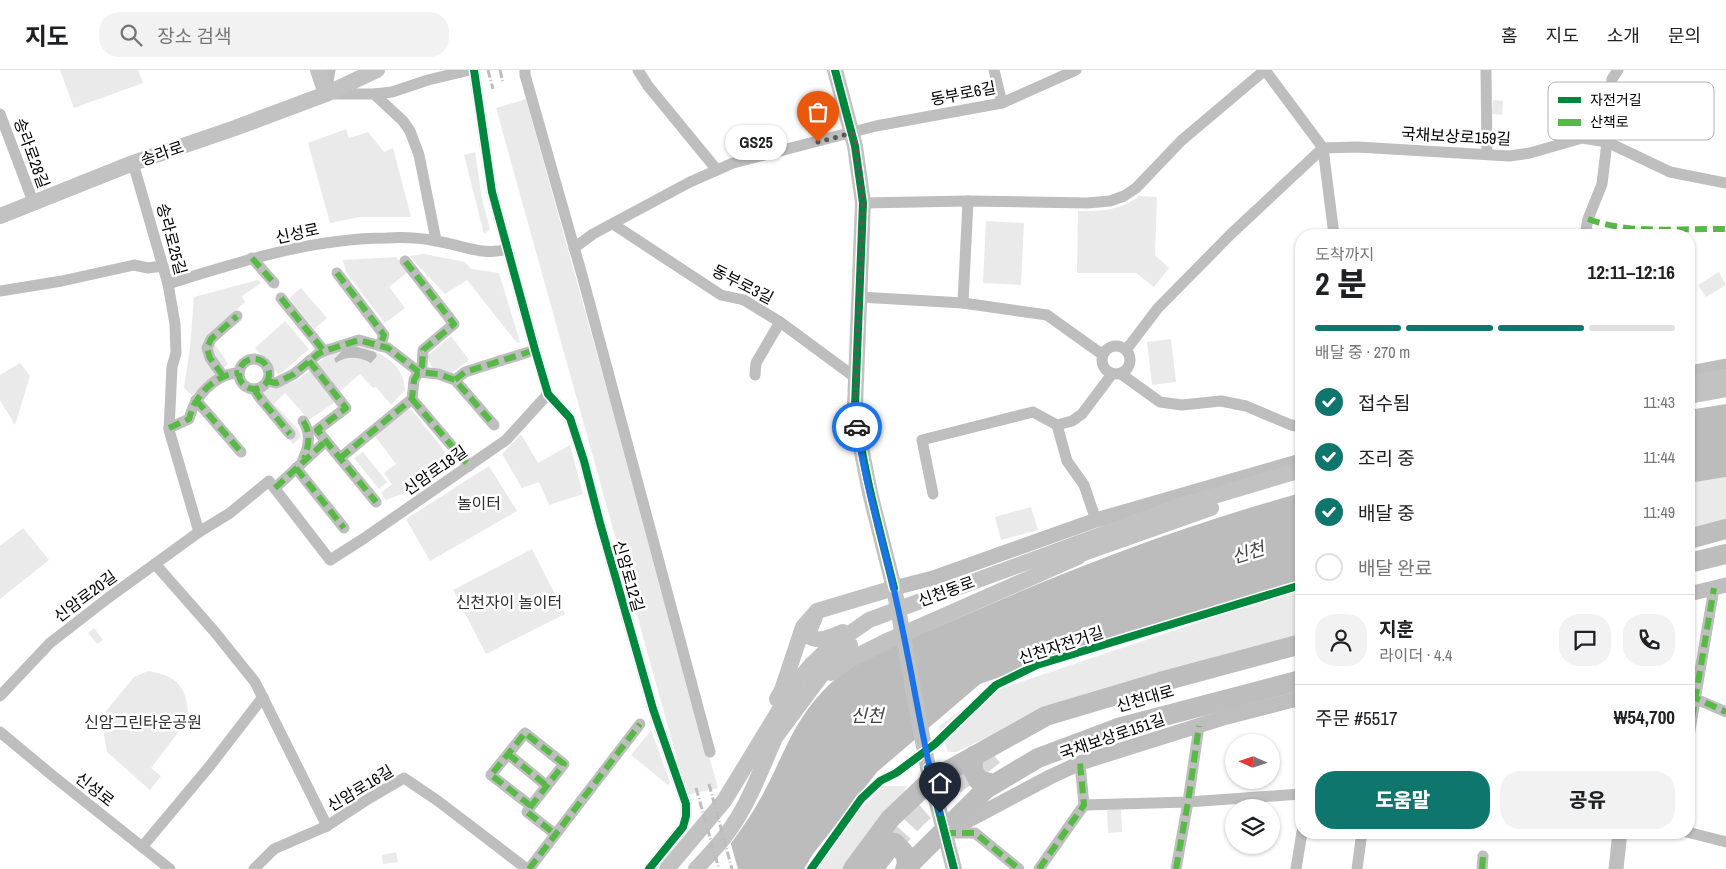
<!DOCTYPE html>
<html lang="ko">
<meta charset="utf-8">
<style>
:root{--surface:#fff;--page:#f2f2f2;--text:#202124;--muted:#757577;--line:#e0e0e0;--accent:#0f766e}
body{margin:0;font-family:"Archivo Narrow","Noto Sans KR",sans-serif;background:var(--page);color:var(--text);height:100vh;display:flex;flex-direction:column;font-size:19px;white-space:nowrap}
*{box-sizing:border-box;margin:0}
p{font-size:16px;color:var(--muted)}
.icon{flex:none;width:28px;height:28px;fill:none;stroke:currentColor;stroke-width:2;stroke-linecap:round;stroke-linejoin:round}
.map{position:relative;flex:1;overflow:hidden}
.sheet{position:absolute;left:1295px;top:159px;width:400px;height:610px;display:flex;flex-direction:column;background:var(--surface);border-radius:20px;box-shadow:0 1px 4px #0004}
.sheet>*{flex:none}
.needle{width:32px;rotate:273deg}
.tools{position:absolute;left:1225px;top:664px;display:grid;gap:10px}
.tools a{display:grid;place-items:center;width:55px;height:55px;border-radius:50%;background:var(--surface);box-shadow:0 1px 4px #0004;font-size:25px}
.pin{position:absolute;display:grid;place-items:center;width:42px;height:42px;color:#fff;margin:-51px -21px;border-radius:50% 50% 50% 0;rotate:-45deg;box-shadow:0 0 5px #0007}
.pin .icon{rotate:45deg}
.courier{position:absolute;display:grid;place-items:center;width:50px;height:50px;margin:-25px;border:4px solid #1a73e8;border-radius:50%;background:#fff;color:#222;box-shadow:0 1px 6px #0007}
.bubble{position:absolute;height:35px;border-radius:18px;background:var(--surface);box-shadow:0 1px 4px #0004;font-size:16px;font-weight:800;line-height:35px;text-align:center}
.head em{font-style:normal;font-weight:800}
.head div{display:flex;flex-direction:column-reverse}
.head{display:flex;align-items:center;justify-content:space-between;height:85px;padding:0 20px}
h1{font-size:32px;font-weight:800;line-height:38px}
.bar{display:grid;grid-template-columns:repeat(4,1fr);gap:8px 5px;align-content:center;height:60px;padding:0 20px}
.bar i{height:6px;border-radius:4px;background:var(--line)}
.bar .current{background:var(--accent)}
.bar p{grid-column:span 4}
.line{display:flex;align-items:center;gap:12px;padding:0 20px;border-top:1px solid var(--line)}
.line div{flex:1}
.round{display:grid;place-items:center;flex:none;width:52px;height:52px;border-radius:20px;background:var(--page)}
ol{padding:0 20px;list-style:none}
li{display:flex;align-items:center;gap:15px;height:55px}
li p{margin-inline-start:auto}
li .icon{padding:5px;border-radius:50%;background:var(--accent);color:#fff;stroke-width:4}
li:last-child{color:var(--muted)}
li i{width:28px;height:28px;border:2px solid var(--line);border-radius:50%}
.button{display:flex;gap:10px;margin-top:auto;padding:10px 20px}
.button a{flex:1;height:58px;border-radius:20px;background:var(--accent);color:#fff;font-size:20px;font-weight:800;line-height:58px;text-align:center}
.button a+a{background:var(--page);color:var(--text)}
header{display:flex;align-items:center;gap:30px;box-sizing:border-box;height:70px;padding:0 25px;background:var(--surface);border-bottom:1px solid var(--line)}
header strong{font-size:24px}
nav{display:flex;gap:28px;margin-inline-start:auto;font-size:18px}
.search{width:350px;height:45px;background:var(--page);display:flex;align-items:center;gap:12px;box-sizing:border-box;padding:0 18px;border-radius:20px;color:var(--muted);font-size:19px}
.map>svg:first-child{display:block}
.green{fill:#eaeaea}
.water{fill:#bcbcbc}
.pier{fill:#fff}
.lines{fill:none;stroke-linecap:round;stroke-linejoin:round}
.trunk-tunnel{stroke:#d9d9d9;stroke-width:20;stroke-dasharray:20 10;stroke-linecap:butt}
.minor{stroke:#bebebe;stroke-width:11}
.tertiary{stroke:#bebebe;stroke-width:15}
.secondary{stroke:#c2c2c2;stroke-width:16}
.trunk{stroke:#bdbdbd;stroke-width:20}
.rail{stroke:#bdbdbd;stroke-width:3;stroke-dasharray:8 2.5 1 2.5;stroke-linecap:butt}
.quiet{stroke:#58b947;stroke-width:6;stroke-dasharray:12 6;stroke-linecap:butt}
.cycleway-casing{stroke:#fff;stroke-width:11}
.cycleway{stroke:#00873e;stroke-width:8}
.done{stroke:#595959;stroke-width:5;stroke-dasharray:0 9}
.route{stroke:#1a73e8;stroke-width:6}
.labels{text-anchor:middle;stroke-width:5;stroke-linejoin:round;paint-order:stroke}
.street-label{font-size:16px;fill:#000;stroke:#fff}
.park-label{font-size:16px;fill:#303030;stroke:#fff}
.water-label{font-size:18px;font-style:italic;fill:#414141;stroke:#fff}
.key{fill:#fff;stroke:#b2b2b2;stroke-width:1}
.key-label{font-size:14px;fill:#000}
</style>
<header>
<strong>지도</strong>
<div class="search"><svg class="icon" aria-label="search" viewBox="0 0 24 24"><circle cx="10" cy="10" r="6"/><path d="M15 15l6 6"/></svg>장소 검색</div>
<nav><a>홈</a><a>지도</a><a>소개</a><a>문의</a></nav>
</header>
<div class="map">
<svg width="1726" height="799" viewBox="0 0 1726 799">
<rect width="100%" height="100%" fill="#fff"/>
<g class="green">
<polygon points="60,0 138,0 143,13 74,38"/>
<polygon points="526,29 718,718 687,725 496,38"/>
<polygon points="1493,30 1503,31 1502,45 1492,44"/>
<polygon points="346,59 349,68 368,62 384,82 393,78 411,147 360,147 330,153 308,73"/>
<polygon points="475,82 482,129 490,159 484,164 464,85"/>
<path d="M1139,126L1157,127L1155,185L1169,198L1154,217L1136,203H1077L1078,141C1101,141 1119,141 1139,126Z"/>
<polygon points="986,151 1024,153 1021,215 983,213"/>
<polygon points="424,184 465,192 471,199 499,203 520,272 517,273 467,210 445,224 409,186"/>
<polygon points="396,187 408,202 389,217 405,238 385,253 346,202 343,190"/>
<polygon points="1719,202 1726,215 1706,227 1698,215"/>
<polygon points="258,210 261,213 242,226 245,232 235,241 242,250 214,273 228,294 192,325 184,318 190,278 194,227"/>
<polygon points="301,218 327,248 314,259 289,228"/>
<polygon points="285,251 309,279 279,305 255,278"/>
<polygon points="451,266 469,290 450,304 433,299 428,289 428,285"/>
<polygon points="1171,269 1176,312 1152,315 1147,272"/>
<path d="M356,274C378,281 404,292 405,320L391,335L376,317L373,318L360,304L340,321L317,294L327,285Z"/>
<polygon points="20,293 30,306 15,355 0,330 0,305"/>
<polygon points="310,301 335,332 309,350 285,323 274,334 299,360 301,367 293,374 252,327 267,318 278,317 295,311"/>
<polygon points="411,339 442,378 453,396 418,418 386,430 381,423 392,414 384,403 396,394 375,366 405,340"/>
<polygon points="521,364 538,393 570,375 583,424 549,435 539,412 522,418 502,384"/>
<polygon points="363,382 387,412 379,419 354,388"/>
<polygon points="489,396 517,441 430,491 406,449"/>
<polygon points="1726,407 1726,455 1689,465 1689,413"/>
<polygon points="1031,437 1038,460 1001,470 995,447"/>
<polygon points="23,458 49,490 0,529 0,476"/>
<polygon points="532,479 565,544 486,584 453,520"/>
<polygon points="1301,518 1301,573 1043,641 956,682 948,682 939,656 982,625"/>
<polygon points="94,558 103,570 97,574 88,563"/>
<path d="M148,601C179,606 186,617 189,648L151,698L161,706L150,720L107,682L104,665L106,641L134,607Z"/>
<polygon points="651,660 670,712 668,715 631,685"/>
<polygon points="883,716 907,716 900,729 844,799 816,799 858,742"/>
<polygon points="1121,739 1122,762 1108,763 1107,740"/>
<polygon points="396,782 398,792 383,794 382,785"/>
</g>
<g class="water">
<path d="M354,276L375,282L377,286L371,293C361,287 346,285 336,293L334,289L342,281Z"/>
<polygon points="1726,334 1726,407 1689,413 1689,340"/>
<path d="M1301,423V511L1077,580L980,614L877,702L813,784L804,799H711C728,777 745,756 759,731C781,693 791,654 823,621C855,587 905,571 947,553C1062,502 1180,456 1301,423Z"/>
</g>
<polygon class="pier" points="730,771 738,799 708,799 709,797"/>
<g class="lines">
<polyline class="trunk-tunnel" points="890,777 916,748 951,717 994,685"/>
<g class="minor">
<polyline points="330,0 326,24 374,24 403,51 410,61 419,85 436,170"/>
<polyline points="474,0 492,122 535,280 548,324 570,348 584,391 600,453 653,639 686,734 686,746 683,757 649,799"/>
<polyline points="525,0 525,5 582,205 710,682"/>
<polyline points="638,0 648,16 717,100"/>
<polyline points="994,0 1002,33"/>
<polyline points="1265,0 1323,78 1334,165"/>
<polyline points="1486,0 1487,84"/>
<polyline points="374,24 392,22 428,10 470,0"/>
<polyline points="0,44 34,134"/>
<polyline points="1323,78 1357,77 1509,86 1530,83 1582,68 1607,72 1670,102 1726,113"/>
<polyline points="133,93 168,214 175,254 176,283 172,297 169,360 199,462"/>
<polyline points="863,133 968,131"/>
<polyline points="613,154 721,225 744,230 780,252 856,308"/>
<polyline points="1585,165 1588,149 1602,114 1608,64 1612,9 1618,0"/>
<polyline points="574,178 593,164 690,112 733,93 876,56 1002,33 1076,0"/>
<polyline points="252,188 274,213"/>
<polyline points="337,203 384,265 380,276"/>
<path d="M168,214C239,192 312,168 387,168C403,167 421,168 436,171C459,174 484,187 507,179"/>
<polyline points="0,221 62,211 134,195 148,198 163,196"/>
<polyline points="860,227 963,233 1047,245 1103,285"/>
<polyline points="281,228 324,281"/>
<polyline points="963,233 968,131 1087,133 1110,131 1124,126 1136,118 1182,70 1265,0"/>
<circle cx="1116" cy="290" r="14"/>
<polyline points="1126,280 1158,238 1231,164 1323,78"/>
<circle cx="254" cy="304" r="15"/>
<polyline points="309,291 346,338 317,360 376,432"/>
<polyline points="1121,304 1160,332 1182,335 1221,331 1246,336 1291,355 1301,357"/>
<polyline points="755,305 756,293 780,252"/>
<polyline points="223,306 210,288 207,278 211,269 237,246"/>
<polyline points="455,310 465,302 535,280"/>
<polyline points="267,311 276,313 294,304 318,284 324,281 359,270 388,278 419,302 438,304 455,310 494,355"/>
<polyline points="254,319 260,328 290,364"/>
<polyline points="412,329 469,396"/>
<polyline points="196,330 241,382"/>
<path d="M303,351C311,363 309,377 303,389"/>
<path d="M169,358L189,349C191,343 193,335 197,330C206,316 222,303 239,303"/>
<polyline points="340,388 412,329 414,310 422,296 423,280 454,254 405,191"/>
<polyline points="296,398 344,458"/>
<polyline points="275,418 326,371"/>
<polyline points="933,424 922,370 1033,342 1057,355"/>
<polyline points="1096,450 1084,415 1067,391 1057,355 1072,351 1082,344 1112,304"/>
<polyline points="155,494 214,561 255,612 327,756"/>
<polyline points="0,626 50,573 108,528 199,462 230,443 269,411 330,490 363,469 506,370 548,324"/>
<polyline points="1689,626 1726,642"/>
<polyline points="0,662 53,706 170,799"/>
<polyline points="1689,666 1714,518"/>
<polyline points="508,684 547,716"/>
<polyline points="1084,735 1188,732 1301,724"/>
<polyline points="531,736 491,705 525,663 564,694 531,736 527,742 555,764"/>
<polyline points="1687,762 1726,772"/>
<polyline points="946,763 975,763 1019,799"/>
<polyline points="142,777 209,697 263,627"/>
<polyline points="254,799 274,779 327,756 368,729 404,708 438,731 527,799"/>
<polyline points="529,799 640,654"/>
<polyline points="1039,799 1084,735 1080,693"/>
<polyline points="1176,799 1188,732 1199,656"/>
<polyline points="1296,799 1302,762"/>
<polyline points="1357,799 1362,762"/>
<polyline points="1482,799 1483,786"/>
</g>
<g class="tertiary">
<polyline points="1689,303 1726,296"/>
<polyline points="894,518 933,508 1096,450 1301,391"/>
<polyline points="1689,524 1726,515"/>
<polyline points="948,761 1050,707 1080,693 1223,648 1301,628"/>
<polyline points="1616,799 1620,762"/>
</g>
<g class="secondary">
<polyline points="318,0 326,24"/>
<polyline points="835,0 855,76 863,133 855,336 858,362 870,423 894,518 928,698 954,799"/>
<polyline points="0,146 133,93 235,58 326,24 377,0"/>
<polyline points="1689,313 1726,307"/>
<polyline points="1689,326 1726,319"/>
<polyline points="1067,489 1211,438"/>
<path d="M815,547L809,561L810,567C820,573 833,566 843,562"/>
<polyline points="831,603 853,588 889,570 1078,487"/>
<polyline points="777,629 782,620 803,557 817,541 894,518"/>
<polyline points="777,665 835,587 850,575"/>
<polyline points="667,799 724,731 796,613 811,595 829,578 869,550 1177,437 1301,400"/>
<path d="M696,799C709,785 723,771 733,755C751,728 762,697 775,668"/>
</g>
<g class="trunk">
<polyline points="1689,469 1726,459"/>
<polyline points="1689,493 1726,484"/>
<polyline points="974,686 972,698 978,710 993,714"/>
<polyline points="875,771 895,773 906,785 907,798"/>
<polyline points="853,799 890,749 931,710 1046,646 1160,612 1301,574"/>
<polyline points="873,799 890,777"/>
<polyline points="905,799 986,719 1038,688 1118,658 1301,610"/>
</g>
<g class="rail">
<polyline points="488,0 493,19"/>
<polyline points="500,0 503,13"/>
<polyline points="709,714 732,799"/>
<polyline points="696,718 719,799"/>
</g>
<g class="quiet">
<path d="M1588,149C1632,165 1680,158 1726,159"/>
<polyline points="252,188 274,213"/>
<polyline points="337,203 384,265 380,276"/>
<polyline points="281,228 324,281"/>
<circle cx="254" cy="304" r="15"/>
<polyline points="309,291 346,338 317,360 376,432"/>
<polyline points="223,306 210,288 207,278 211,269 237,246"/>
<polyline points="455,310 465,302 535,280"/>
<polyline points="267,311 276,313 294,304 318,284 324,281 359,270 388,278 419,302 438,304 455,310 494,355"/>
<polyline points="254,319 260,328 290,364"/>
<polyline points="412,329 469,396"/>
<polyline points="196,330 241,382"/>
<path d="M303,351C311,362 309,376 304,389"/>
<path d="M169,358L189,349C191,343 193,335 197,330C206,316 222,303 239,303"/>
<polyline points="340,388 412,329 414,310 422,296 423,280 454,254 405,191"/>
<polyline points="296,398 344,458"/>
<polyline points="275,418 326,371"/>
<polyline points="1689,625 1726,642"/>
<polyline points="1689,666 1714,518"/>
<polyline points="508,684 547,716"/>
<polyline points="531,736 491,705 525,663 564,694 531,736 527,742 555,764"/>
<polyline points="944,763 975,763 1019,799"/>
<polyline points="529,799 640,654"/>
<polyline points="1039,799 1084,735 1080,693"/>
<polyline points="1176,799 1188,732 1199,656"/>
<polyline points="1482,799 1483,786"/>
</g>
<g class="cycleway-casing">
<g id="cycleway">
<polyline points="474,0 492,122 535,280 548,324 570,348 584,391 600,453 653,639 686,734 686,746 683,757 649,799"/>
<path d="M835,0L855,76L863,133L855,336C862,397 879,457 894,518"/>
<polyline points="928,698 954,799"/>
<polyline points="811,799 861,729 880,711 896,703 935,674 996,615 1037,595 1301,515"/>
</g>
</g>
<use href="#cycleway" class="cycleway"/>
</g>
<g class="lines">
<polyline class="done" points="818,72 852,63 856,76 863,133 855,336 857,357"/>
<path class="route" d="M857,357C864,411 881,463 893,516C911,591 921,668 940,743"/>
</g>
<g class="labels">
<g class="street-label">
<text transform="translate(963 23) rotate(-11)" y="6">동부로6길</text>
<text transform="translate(1456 66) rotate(3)" y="6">국채보상로159길</text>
<text transform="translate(32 83) rotate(70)" y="6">송라로28길</text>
<text transform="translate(162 83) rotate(-19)" y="6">송라로</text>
<text transform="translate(297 163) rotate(-12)" y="6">신성로</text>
<text transform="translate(172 169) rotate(75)" y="6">송라로25길</text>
<text transform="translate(743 214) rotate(27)" y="6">동부로3길</text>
<text transform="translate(435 400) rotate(-35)" y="6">신암로18길</text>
<text transform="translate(629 506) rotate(74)" y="6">신암로12길</text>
<text transform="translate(946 521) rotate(-20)" y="6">신천동로</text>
<text transform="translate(85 526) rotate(-37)" y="6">신암로20길</text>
<text transform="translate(1061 575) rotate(-18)" y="6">신천자전거길</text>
<text transform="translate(1145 628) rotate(-16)" y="6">신천대로</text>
<text transform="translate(1112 666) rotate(-19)" y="6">국채보상로151길</text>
<text transform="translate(360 718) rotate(-31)" y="6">신암로16길</text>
<text transform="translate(95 719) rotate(38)" y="6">신성로</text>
</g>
<g class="park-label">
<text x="479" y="439">놀이터</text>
<text x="509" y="538">신천자이 놀이터</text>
<text x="143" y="658">신암그린타운공원</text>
</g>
<g class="water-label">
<text transform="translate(1248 483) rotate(-17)" y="6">신천</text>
<text x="867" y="652">신천</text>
</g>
</g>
<rect x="1548" y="12" width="166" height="58" rx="8" class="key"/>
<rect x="1558" y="27" width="23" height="6" fill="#00873e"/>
<rect x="1558" y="49" width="23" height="7" fill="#58b947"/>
<g class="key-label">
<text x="1590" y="35">자전거길</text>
<text x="1590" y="57">산책로</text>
</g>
</svg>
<div class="tools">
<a><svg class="needle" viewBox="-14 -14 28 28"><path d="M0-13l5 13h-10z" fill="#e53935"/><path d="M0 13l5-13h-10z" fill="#757577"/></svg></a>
<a><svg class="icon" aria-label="layers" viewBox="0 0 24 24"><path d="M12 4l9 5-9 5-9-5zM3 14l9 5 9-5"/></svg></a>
</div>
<div class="pin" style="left:818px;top:72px;background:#ea580c"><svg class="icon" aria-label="bag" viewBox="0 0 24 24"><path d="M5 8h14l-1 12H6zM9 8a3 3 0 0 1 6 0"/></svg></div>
<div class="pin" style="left:940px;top:743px;background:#1f2937"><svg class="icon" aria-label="home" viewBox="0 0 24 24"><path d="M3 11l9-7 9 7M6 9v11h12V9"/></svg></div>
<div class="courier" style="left:857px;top:357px"><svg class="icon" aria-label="car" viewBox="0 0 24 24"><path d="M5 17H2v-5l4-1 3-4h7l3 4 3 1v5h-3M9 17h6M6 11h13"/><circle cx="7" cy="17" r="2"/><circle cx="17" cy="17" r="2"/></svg></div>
<div class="bubble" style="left:725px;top:55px;width:62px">GS25</div>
<section class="sheet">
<div class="head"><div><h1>2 분</h1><p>도착까지</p></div><em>12:11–12:16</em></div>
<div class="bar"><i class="current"></i><i class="current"></i><i class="current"></i><i></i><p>배달 중 · 270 m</p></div>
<ol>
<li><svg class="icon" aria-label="check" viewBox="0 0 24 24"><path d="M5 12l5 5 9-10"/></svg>접수됨<p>11:43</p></li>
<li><svg class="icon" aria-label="check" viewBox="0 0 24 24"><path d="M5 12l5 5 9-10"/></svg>조리 중<p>11:44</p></li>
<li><svg class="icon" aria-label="check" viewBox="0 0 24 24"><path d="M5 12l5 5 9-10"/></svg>배달 중<p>11:49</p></li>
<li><i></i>배달 완료</li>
</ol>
<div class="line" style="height:90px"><a class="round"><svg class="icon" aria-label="person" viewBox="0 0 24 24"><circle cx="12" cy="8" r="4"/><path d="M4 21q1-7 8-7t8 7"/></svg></a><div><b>지훈</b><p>라이더 · 4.4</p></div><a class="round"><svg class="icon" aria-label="chat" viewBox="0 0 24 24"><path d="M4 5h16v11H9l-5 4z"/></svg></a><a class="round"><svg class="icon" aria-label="phone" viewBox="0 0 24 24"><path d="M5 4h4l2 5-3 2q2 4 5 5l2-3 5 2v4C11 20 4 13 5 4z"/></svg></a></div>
<div class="line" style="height:65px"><div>주문 #5517</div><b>₩54,700</b></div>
<div class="button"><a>도움말</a><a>공유</a></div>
</section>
</div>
